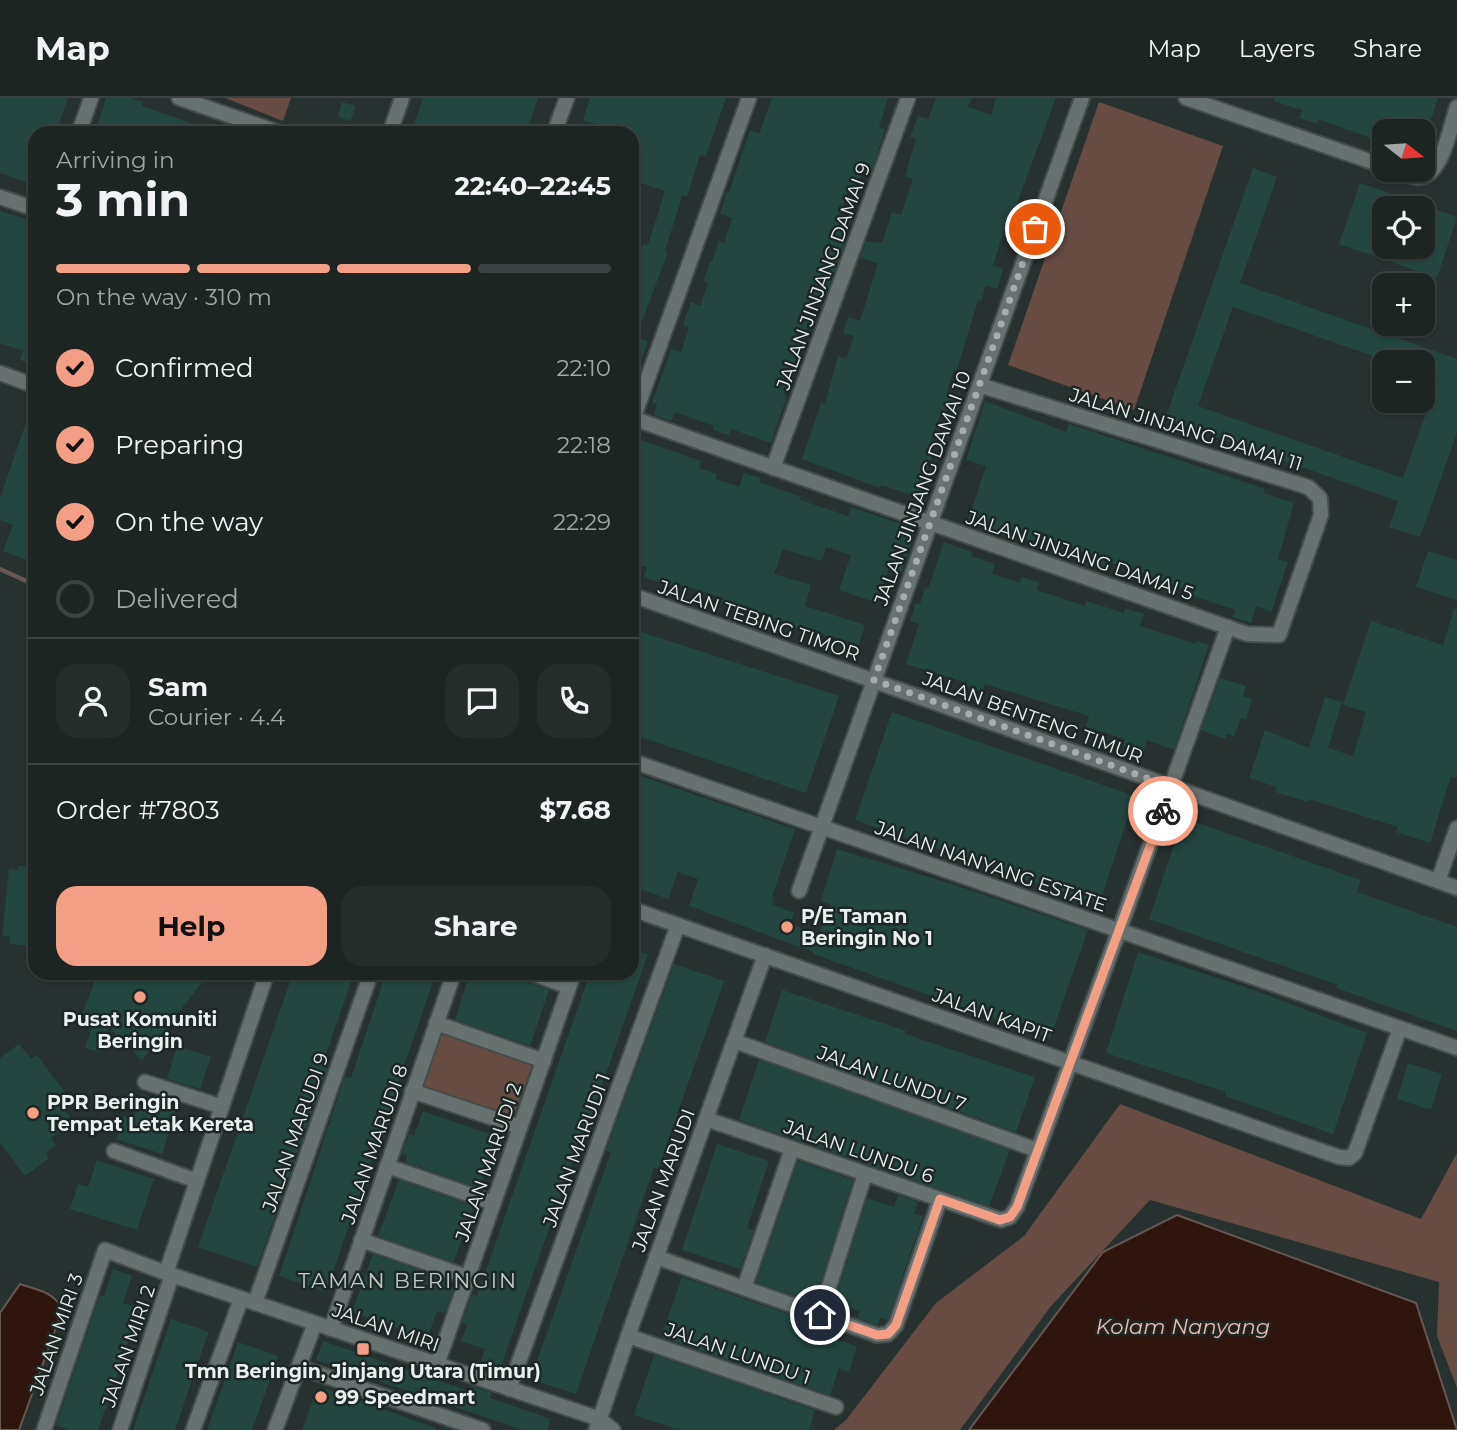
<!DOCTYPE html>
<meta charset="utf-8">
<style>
:root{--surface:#1d2523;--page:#252d2b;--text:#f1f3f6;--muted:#a0a5a6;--line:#3b4241;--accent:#f39f85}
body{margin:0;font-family:Montserrat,sans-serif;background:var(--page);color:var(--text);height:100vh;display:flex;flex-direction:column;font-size:26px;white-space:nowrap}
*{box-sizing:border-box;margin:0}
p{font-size:23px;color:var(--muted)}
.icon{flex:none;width:38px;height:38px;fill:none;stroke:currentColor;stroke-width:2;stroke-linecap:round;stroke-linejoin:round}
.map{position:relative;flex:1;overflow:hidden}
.details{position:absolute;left:28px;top:28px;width:611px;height:854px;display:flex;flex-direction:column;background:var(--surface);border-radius:21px;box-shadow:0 2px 5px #0004,0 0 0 2px var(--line)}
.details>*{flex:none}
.needle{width:46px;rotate:107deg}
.controls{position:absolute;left:1372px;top:21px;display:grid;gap:14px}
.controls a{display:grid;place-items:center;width:63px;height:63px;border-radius:14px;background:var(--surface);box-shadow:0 2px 5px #0004,0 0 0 2px var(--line);font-size:35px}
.pin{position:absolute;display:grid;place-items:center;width:60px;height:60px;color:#fff;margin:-30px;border:4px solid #fff;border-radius:50%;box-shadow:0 2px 7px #0007}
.courier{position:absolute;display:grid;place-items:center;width:70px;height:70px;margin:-35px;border:5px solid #f39f85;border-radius:50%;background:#fff;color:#222;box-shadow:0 2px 9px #0007}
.head em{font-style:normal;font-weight:700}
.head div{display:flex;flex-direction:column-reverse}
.head{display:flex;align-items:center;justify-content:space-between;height:119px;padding:0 28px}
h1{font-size:46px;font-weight:700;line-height:52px}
.bar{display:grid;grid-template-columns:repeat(4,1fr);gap:10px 7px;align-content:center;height:84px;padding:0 28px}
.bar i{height:9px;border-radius:5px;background:var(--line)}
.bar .active{background:var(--accent)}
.bar p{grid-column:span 4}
.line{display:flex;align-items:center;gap:18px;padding:0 28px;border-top:2px solid var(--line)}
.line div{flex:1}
.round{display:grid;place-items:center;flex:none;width:74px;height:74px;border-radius:21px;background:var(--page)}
ol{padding:0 28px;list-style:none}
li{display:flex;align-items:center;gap:21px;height:77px}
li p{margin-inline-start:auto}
li .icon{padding:7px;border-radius:50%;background:var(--accent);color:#111;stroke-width:4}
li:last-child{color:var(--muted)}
li i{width:38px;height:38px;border:4px solid var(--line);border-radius:50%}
.primary-button{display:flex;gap:14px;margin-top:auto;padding:14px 28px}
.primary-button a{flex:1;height:80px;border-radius:21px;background:var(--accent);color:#111;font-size:28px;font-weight:700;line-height:80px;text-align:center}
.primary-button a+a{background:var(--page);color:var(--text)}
header{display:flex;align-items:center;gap:42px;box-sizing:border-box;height:98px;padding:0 35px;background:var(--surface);border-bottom:2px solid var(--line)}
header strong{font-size:33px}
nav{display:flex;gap:38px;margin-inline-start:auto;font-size:24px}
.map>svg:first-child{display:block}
.green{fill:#674c44}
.water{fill:#2e160f;stroke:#665752;stroke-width:2}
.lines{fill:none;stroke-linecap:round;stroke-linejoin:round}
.stream{stroke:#665752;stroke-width:4.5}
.building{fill:#244641;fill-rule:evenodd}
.street-casing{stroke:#444d4b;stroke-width:18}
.street{stroke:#677270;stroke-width:14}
.done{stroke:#a6adac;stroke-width:7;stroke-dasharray:0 12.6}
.route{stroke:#f39f85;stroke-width:9}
.poi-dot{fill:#f39f85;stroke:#1d2725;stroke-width:2.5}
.labels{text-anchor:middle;stroke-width:5;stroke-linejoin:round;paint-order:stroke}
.street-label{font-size:19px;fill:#eaf0ef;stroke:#1d2725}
.poi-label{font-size:19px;font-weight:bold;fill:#eaf0ef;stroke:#1d2725;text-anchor:start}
.neighbourhood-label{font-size:21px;letter-spacing:2px;fill:#becac7;stroke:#1d2725}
.water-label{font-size:21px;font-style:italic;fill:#f3b9a8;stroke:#1d2725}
</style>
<header>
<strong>Map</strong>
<nav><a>Map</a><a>Layers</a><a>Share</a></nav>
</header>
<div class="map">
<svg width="1457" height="1332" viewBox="0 0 1457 1332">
<rect width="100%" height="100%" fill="#27312f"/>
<g class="green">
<polygon points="225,0 291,0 283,23"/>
<polygon points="1099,4 1223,48 1134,312 1008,267"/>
<polygon points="441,935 532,968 513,1020 422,987"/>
<polygon points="1120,1006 1421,1121 1457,1055 1457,1290 1437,1238 1439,1184 1150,1102 1051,1208 960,1332 834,1332 846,1322 936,1205 1024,1138"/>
</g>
<g class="water">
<polygon points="1177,1117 1416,1205 1457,1332 969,1332 1103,1154"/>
<path d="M20,1186C36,1192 57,1194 62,1213L19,1332H0V1215Z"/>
</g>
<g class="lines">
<polyline class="stream" points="0,471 35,487"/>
</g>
<g class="building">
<polygon points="0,0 68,0 56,35 35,35 35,87 0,75"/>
<polygon points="106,0 130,0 143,4 142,8 213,33 212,35 95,35"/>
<polygon points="423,0 538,0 526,35 411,35"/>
<polygon points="590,0 726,0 706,58 700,57 687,99 682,98 665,153 668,154 636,239 648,243 634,284 632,284 632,146 642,150 643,146 648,147 665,93 632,82 632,35 625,35 583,22"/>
<polygon points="772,0 888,0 879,29 885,31 872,72 864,69 856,92 849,90 840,116 849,119 843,136 848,137 825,199 819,197 803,240 784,297 787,298 771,345 731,331 729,337 713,332 714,328 675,314 672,323 654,317 657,306 652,305 671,251 681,254 689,229 683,227 691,204 700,208 708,185 703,183 710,164 712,164 719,143 724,145 732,120 720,116 727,93 729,94 750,32 759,36"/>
<polygon points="936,0 972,0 968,9 991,17 996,0 1056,0 1013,116 1010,115 993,167 1003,171 997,191 986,187 981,203 978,202 957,272 954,271 947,294 962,299 957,314 947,311 946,316 941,314 931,343 936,345 919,399 881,387 880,390 802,361 821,305 825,306 838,258 846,261 854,238 843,235 848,219 860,223 878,165 860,160 866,143 882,145 892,114 901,117 913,81 905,78 916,41 910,39 918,18 928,21"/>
<polygon points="1274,0 1438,0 1427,33 1384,33 1384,45 1318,21 1317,26 1300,20 1302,12 1273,3"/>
<polygon points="342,4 355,8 351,23 338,19"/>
<path d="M1253,70L1277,79L1240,185L1457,261V335L1420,439L1389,429L1398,403L1165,321ZM1233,209L1390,264H1423V276L1438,281L1403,380L1198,308Z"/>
<path d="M1360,85L1457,119L1437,180L1339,146ZM1384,110H1423V149H1384Z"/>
<polygon points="0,113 35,124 35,267 20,262 23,253 0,245"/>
<polygon points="985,303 1066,334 1069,326 1188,365 1265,391 1264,395 1294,405 1278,461 1288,464 1271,514 1256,508 1251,525 1232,519 1235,512 1191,497 1192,493 1154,481 1155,479 1106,463 1103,473 1086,467 1089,456 1074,451 1074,449 1051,441 1049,449 1009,435 1007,439 990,434 991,431 968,423 986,368 966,362"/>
<polygon points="33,304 35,305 35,465 3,453 13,427 0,422 0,400"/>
<polygon points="632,339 701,363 699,370 717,376 716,381 739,389 744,375 760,380 759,384 801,399 800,402 848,418 851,409 916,431 902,474 889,470 877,505 839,492 851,457 826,449 822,463 783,451 774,476 811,487 805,508 865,527 859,547 799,529 798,531 763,521 764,517 721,504 723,500 675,485 674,489 644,479 647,469 632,465"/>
<polygon points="944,444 972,454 971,458 995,466 992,476 1020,485 1022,479 1039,484 1037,492 1085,508 1086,503 1124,515 1125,510 1144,516 1140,528 1196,546 1197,543 1209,547 1174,652 1147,642 1143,654 1123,648 1125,641 1086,629 1089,618 985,586 982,593 966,588 967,585 906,566 919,526 910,523 916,505 920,506 925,490 928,491"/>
<polygon points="1428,453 1457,462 1457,502 1416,489"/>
<polygon points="1454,511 1457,511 1457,680 1451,678 1430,745 1396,734 1398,729 1309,701 1308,704 1275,694 1277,689 1249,680 1265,632 1309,650 1325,599 1342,604 1328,650 1353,658 1366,614 1343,607 1371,523 1443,547"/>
<polygon points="632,531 839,598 806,695 632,636"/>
<polygon points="1220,580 1246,588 1243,598 1252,601 1246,622 1241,620 1234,638 1227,636 1225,641 1201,632"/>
<polygon points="892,614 1135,698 1099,807 855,722"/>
<polygon points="632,675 795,731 772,799 774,800 772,806 794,815 790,826 819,836 830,806 821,803 837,751 955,787 1088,832 1050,940 813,856 813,854 689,808 698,781 678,774 668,801 632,788"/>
<polygon points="1183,720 1361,782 1357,794 1457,829 1457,933 1336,890 1338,887 1149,821"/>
<polygon points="18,768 35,769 35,848 10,846 10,839 2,838 9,771 18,772"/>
<polygon points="632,851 648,856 582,1044 579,1044 567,1079 498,1277 478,1270 485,1251 461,1243 467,1228 462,1224 472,1197 477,1198 590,875 632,875"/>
<polygon points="1138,854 1248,890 1367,935 1333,1036 1225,998 1226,994 1106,955"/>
<polygon points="674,866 724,883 658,1071 654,1070 639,1112 576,1296 536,1283 541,1268 536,1266 611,1054 606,1053"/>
<polygon points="98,875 209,875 142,962 109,929 101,954 85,950 93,926 80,922"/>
<polygon points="293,875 354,875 322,968 327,971 257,1169 198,1149"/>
<polygon points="386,875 436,875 326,1194 279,1178 345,978 351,980"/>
<polygon points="470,875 522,875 527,884 549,892 530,948 455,922"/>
<polygon points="782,892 906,933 905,936 1035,979 1016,1034 765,944"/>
<polygon points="19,946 31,961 37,957 69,1000 60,1006 73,1024 51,1040 56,1047 46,1055 49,1060 25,1078 0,1044 0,960"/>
<polygon points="177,948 211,959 200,991 167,981"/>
<polygon points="759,962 1010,1052 989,1108 739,1022"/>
<polygon points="1408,965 1442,976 1431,1012 1397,1001"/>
<polygon points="141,996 178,1005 162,1056 116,1041 123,1018 133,1021"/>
<polygon points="423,1013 498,1039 480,1090 405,1064 407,1057 402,1055 409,1036 414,1038"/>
<polygon points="717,1046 769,1063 747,1130 754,1132 740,1171 682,1152"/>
<polygon points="97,1062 154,1081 137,1132 70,1111 78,1086 88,1089"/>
<polygon points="798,1063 853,1082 816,1199 814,1198 812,1204 756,1184"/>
<polygon points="399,1082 473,1108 454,1164 378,1138"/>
<polygon points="898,1097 918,1104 914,1115 923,1118 888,1222 880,1220 878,1227 857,1220 860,1213 834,1205 867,1100 894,1109"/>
<polygon points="373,1156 448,1182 446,1187 454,1190 445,1215 437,1213 427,1241 352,1214"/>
<polygon points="113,1171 132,1178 123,1205 140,1211 98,1332 69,1332 56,1327 100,1197 104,1198"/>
<polygon points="682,1179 805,1222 809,1224 807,1232 857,1248 849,1274 839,1270 830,1297 661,1239"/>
<polygon points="171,1221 209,1234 202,1253 175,1332 133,1332"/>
<polygon points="323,1243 469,1293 471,1288 492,1295 490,1300 551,1321 547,1332 523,1332 316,1262"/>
<polygon points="238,1244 278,1258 272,1276 252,1332 207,1332"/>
<polygon points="654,1257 815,1312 809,1332 680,1332 634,1317"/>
<polygon points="327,1291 436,1330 436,1332 302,1332 316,1294"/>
</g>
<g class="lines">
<g class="street-casing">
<g id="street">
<polyline points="179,0 280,35"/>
<polyline points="1186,0 1384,68"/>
<polyline points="79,35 91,0"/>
<polyline points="390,35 402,0"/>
<polyline points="554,35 567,0"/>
<path d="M1395,72C1401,74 1409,78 1416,79C1442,82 1450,29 1457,9"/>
<polyline points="0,99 35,111"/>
<polyline points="0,275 35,288"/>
<polyline points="632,320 1247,536 1279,537 1321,417 1320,400 1308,389 979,287"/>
<polyline points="633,321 749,0"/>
<polyline points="773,370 908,0"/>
<polyline points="632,497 1457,790"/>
<polyline points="632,663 1457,950"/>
<polyline points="1438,783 1457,730"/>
<polyline points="799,793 1082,0"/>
<polyline points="632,811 1339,1059 1349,1060 1355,1055 1400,930"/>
<polyline points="531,875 569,889"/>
<polyline points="436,925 544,963"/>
<polyline points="734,943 1037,1052"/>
<polyline points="145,984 222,1009"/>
<polyline points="412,993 520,1029"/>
<polyline points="706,1021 1001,1122 1010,1119 1017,1109 1119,833 1228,529"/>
<polyline points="114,1053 197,1083"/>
<polyline points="387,1068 494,1105"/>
<polyline points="361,1142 468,1179"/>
<polyline points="656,1159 877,1237 888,1236 896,1227 940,1101"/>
<polyline points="166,1175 267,875"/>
<polyline points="744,1190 792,1051"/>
<polyline points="255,1205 371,875"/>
<polyline points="820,1217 865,1076"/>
<polyline points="331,1231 454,875"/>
<polyline points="628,1238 836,1309"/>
<polyline points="437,1267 574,875"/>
<polyline points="299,1269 483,1332"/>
<polyline points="509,1291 678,827"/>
<polyline points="44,1332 105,1152 166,1175 600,1321 613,1332"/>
<polyline points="120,1332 172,1177"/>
<polyline points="193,1332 241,1201"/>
<polyline points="275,1332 315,1225"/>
<polyline points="596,1332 628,1238 765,857"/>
</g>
</g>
<use href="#street" class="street"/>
</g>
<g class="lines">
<polyline class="done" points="1035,131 874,582 1172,689 1163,713"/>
<polyline class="route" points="820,1217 877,1237 888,1236 896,1227 940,1101 1000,1122 1010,1119 1017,1109 1163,713"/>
</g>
<g class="poi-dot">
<circle cx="787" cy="829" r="7"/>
<circle cx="140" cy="899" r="7"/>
<circle cx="33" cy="1015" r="7"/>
<rect x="356" y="1244" width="14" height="14" rx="3.5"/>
<circle cx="321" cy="1299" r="7"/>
</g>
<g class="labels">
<g class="street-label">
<text transform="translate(823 178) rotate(-70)" y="7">JALAN JINJANG DAMAI 9</text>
<text transform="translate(1186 331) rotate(17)" y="7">JALAN JINJANG DAMAI 11</text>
<text transform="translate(922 390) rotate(-70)" y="7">JALAN JINJANG DAMAI 10</text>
<text transform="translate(1080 457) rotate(19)" y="7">JALAN JINJANG DAMAI 5</text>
<text transform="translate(759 522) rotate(19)" y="7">JALAN TEBING TIMOR</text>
<text transform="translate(1033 619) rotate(20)" y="7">JALAN BENTENG TIMUR</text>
<text transform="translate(991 768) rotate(19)" y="7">JALAN NANYANG ESTATE</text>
<text transform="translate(992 917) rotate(20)" y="7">JALAN KAPIT</text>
<text transform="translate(892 980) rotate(20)" y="7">JALAN LUNDU 7</text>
<text transform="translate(295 1034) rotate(-71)" y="7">JALAN MARUDI 9</text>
<text transform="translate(374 1046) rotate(-71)" y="7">JALAN MARUDI 8</text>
<text transform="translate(576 1052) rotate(-70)" y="7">JALAN MARUDI 1</text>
<text transform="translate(859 1053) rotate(19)" y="7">JALAN LUNDU 6</text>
<text transform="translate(488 1064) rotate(-71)" y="7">JALAN MARUDI 2</text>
<text transform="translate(663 1082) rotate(-70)" y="7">JALAN MARUDI</text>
<text transform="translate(386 1229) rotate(19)" y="7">JALAN MIRI</text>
<text transform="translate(56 1236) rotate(-71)" y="7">JALAN MIRI 3</text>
<text transform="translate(128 1248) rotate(-71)" y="7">JALAN MIRI 2</text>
<text transform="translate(738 1255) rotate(19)" y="7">JALAN LUNDU 1</text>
</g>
<g class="poi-label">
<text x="801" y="825">P/E Taman<tspan x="801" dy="22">Beringin No 1</tspan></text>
<text x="140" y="928" text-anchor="middle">Pusat Komuniti<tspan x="140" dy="22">Beringin</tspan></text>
<text x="47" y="1011">PPR Beringin<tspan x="47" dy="22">Tempat Letak Kereta</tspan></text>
<text x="363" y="1280" text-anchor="middle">Tmn Beringin, Jinjang Utara (Timur)</text>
<text x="335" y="1306">99 Speedmart</text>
</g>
<g class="neighbourhood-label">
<text x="408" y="1190">TAMAN BERINGIN</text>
</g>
<g class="water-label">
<text x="1183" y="1236">Kolam Nanyang</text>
</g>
</g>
</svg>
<div class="controls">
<a><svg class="needle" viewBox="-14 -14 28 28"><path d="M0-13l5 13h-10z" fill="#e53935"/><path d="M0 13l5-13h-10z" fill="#a0a5a6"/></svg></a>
<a><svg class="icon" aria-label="locate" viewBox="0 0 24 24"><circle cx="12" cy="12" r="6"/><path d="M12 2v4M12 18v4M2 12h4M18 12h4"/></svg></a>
<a>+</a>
<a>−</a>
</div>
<div class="pin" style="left:1035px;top:131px;background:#ea580c"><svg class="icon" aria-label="bag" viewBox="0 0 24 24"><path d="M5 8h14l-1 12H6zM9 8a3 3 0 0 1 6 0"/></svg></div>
<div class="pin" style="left:820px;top:1217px;background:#1f2937"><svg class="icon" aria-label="home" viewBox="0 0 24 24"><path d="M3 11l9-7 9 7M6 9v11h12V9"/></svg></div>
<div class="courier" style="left:1163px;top:713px"><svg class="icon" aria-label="bike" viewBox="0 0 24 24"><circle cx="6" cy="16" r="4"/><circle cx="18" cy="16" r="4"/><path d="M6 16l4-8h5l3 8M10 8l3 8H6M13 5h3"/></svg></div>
<section class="details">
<div class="head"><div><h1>3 min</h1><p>Arriving in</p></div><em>22:40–22:45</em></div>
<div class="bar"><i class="active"></i><i class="active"></i><i class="active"></i><i></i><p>On the way · 310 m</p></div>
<ol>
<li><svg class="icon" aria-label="check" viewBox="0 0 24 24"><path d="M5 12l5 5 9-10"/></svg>Confirmed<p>22:10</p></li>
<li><svg class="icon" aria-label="check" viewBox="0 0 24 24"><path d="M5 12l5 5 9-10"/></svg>Preparing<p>22:18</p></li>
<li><svg class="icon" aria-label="check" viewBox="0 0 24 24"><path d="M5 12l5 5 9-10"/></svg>On the way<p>22:29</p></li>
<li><i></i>Delivered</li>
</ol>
<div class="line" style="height:126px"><a class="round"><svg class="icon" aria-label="person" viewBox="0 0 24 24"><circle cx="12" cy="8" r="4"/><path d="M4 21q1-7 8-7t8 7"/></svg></a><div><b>Sam</b><p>Courier · 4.4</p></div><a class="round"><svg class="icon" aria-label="chat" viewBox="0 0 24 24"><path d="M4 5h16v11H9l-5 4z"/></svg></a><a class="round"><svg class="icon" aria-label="phone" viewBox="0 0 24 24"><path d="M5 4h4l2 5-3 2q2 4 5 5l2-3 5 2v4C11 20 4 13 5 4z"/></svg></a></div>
<div class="line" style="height:91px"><div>Order #7803</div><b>$7.68</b></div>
<div class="primary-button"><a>Help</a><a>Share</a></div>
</section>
</div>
